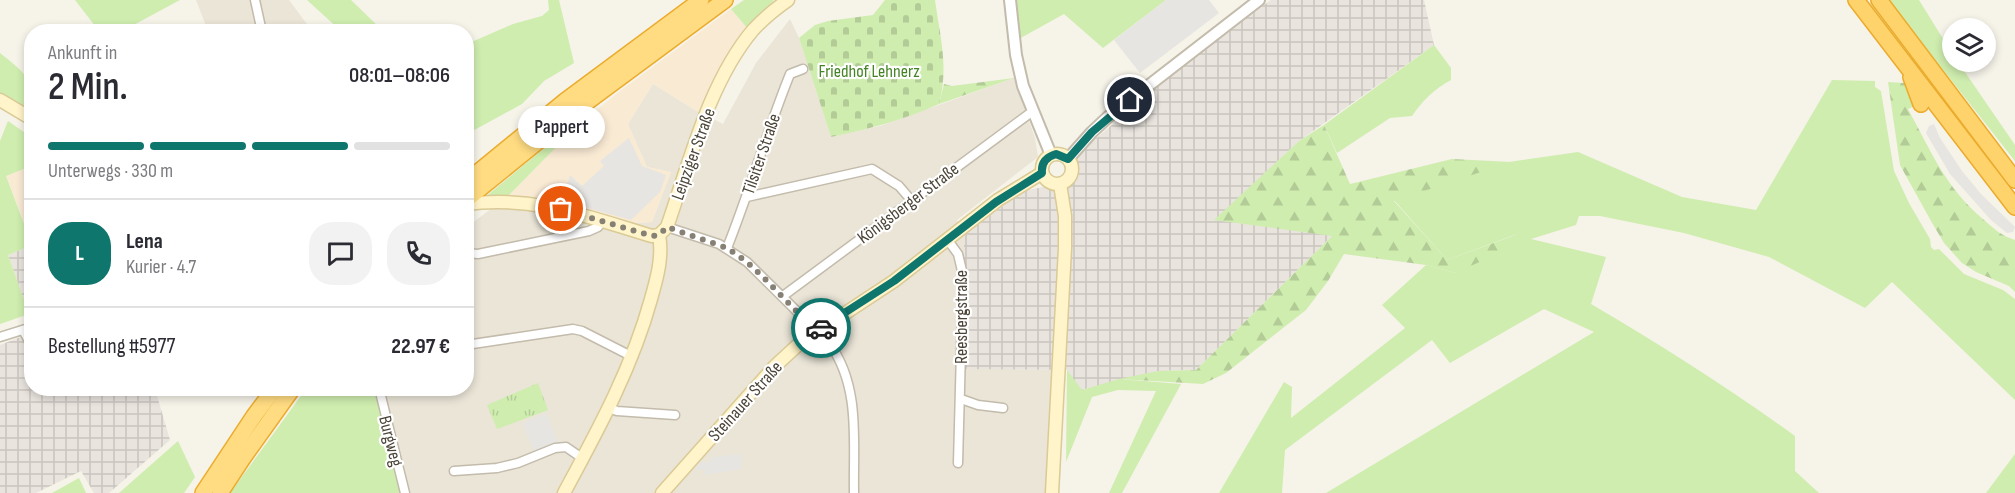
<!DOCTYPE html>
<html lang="de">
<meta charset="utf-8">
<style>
:root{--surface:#fff;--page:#f2f2f3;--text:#2b2b33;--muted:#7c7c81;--line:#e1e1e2;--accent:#0f766e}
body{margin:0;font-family:"Sofia Sans Condensed",sans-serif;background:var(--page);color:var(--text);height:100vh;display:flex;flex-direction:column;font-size:22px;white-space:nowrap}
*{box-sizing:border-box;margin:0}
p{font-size:20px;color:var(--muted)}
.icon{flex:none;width:33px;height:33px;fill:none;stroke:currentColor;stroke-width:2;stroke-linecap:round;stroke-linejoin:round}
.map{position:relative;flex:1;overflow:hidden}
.drawer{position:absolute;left:24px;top:24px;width:450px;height:372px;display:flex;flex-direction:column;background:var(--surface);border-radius:24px;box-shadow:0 3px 9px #0003}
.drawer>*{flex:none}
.fabs{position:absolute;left:1942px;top:18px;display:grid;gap:12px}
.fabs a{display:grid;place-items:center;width:54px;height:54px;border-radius:50%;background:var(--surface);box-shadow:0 3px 9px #0003;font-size:30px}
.pin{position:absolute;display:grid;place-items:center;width:51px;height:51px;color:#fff;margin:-26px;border:3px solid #fff;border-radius:50%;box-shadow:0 2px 6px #0007}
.courier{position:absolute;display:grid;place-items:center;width:60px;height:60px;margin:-30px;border:4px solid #0f766e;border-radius:50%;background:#fff;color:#222;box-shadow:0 2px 8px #0007}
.bubble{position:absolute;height:42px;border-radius:21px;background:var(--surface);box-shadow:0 3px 9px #0003;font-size:20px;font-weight:600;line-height:42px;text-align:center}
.summary em{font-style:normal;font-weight:600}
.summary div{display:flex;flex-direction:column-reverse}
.summary{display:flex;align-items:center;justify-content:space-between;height:102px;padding:0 24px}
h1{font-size:39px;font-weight:600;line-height:45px}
.bar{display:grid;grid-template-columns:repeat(4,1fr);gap:9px 6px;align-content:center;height:72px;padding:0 24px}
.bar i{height:8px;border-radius:4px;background:var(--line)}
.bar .on{background:var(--accent)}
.bar p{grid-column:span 4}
.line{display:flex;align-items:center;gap:15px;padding:0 24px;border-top:2px solid var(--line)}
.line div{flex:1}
.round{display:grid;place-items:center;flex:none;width:63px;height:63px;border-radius:24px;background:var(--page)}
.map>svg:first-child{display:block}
.residential{fill:#eae5d7}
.commercial{fill:#f9ead4}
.industrial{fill:url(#industrial-grid)}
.green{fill:#cfedaf}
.forest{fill:url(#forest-firs)}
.cemetery{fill:url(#cemetery-stones)}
.park{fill:url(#park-tufts)}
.parking{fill:#e7e5e1}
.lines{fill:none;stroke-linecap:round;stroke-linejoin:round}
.minor-casing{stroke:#c3bbab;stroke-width:11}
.tertiary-casing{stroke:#c3bbab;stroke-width:14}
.secondary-casing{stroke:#daca96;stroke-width:15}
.trunk-casing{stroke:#ebac2e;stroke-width:18}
.motorway-casing{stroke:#ebac2e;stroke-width:18}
.minor{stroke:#fff;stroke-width:8}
.tertiary{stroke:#fff;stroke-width:10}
.secondary{stroke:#fff4ca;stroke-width:12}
.trunk{stroke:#ffdc82;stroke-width:15}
.motorway{stroke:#ffd36b;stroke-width:15}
.done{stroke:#878175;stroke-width:6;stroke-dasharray:0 10.8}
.route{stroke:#0f766e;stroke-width:8}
.labels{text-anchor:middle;stroke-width:4.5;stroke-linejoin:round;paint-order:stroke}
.park-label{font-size:18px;fill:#448323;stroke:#fff}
.street-label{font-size:18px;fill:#4b4437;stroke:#fff}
</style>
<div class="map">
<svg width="2015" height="493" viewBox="0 0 2015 493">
<defs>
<pattern id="industrial-grid" width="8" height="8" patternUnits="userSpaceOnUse" patternTransform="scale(1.5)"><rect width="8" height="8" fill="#e9e4de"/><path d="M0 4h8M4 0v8" fill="none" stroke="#c9c5bf"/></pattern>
<pattern id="forest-firs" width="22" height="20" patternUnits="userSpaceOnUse" patternTransform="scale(1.5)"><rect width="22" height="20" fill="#cfedaf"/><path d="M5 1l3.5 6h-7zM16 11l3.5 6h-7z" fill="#b3cc97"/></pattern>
<pattern id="cemetery-stones" width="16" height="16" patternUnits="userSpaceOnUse" patternTransform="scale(1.5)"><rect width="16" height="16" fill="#cfedaf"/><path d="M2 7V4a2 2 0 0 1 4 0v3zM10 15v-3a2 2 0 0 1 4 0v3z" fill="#b3cc97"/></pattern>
<pattern id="park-tufts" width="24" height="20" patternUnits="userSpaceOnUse" patternTransform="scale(1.5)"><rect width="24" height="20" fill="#cfedaf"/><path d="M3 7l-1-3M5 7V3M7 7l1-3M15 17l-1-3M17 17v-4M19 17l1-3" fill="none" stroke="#b3cc97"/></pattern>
</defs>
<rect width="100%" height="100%" fill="#f6f3e9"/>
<g class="residential">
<polygon points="196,0 289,0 312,31 208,31"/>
<polygon points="790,19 799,38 831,137 880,126 1014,78 1035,138 1038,157 957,220 964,235 964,368 1055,370 1050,493 409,493 382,389 466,388 467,227 508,196 545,200 636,223 652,222 671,172 647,167 628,124 653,84 695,110 723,124 756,63"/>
</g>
<g class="commercial">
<polygon points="731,9 748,29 703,115 653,84 628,124 647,167 671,172 652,222 636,223 545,200 508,196 574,129 619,92"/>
<polygon points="31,166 31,242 6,175"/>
</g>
<g class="industrial">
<polygon points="1271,0 1424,0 1434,45 1299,141 1215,220 1333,235 1196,370 1158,371 1081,390 1067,370 964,369 964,235 1023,191 1068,182 1075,175 1077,155 1180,66"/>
<polygon points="31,245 31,313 29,314 8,255"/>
<polygon points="31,333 32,388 155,389 170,440 109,493 94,493 81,471 36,493 0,493 0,345"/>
</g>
<g class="green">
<polygon points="75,0 180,0 128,28 129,32 99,31"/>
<polygon points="307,0 351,0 383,31 341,31"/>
<polygon points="548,0 559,0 574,63 544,81 522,104 467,134 467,44 513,24 542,16 549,10"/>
<polygon points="744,0 774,0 748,29 731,9"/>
<polygon points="1013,0 1166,0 1103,48 1064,14 1017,40"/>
<polygon points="1888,0 1919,0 1953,55 1953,62 1958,62 2015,145 2015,161"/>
<path d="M1434,45L1451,68V80C1434,89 1423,100 1412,116L1390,118L1337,153L1324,125Z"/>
<path d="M0,53C26,74 32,76 31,111L0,93Z"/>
<path d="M1832,80L1875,81V87L1881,91L1894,171L1909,203L1930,239L1931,247L1934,250L1939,249L1964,274L2003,290L2015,299V400L1892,282L1865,308L1769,257L1684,233L1600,216H1579L1576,225L1531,239L1606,257L1591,304C1661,345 1729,388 1795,436V471L1819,493H1326L1594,332L1544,309L1450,363L1432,340L1285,450L1282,493H1219L1284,382L1292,387L1291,418L1405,328L1382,305L1426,265L1455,273L1517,234L1447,260L1394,200L1509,162L1578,152L1682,197L1756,210Z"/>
<polygon points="8,121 31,137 31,166 6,176 32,245 8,255 29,314 0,324 0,141"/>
<polygon points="571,126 574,129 508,196 484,198"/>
<polygon points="1067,370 1082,390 1119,379 1181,384 1122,493 1109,493 1156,391 1118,390 1092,397 1066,462"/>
<polygon points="306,389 377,389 403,493 230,493"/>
<polygon points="178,441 195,477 184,493 119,493"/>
<polygon points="2015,454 2015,493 1986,493"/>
<polygon points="79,478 86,493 52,493"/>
</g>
<g class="forest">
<polygon points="1014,78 939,104 944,84 952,86"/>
<path d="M1888,82L1904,83L1917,105L1908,109C1932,153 1945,187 1984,220C1994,229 2002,236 2015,240V292L2009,286L1976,272L1962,263L1944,243L1931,221L1900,165Z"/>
<polygon points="1324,125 1350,184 1452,159 1511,162 1394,201 1447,260 1518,234 1524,242 1455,273 1426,265 1344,254 1328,281 1306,310 1226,373 1203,384 1119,379 1158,371 1196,370 1332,236 1214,220 1299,141"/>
</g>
<path class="cemetery" d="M885,0H935C940,36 949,68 939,104C904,120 869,129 831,137L799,38L815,25L828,21L873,15Z"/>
<polygon class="park" points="538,383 548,410 497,429 487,405"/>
<g class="parking">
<polygon points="1166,0 1209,0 1219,13 1140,73 1114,40"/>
<polygon points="1934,124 1940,138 1962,171 1981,194 2015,227 2013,232 2007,233 1991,220 1950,174 1926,133 1929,126"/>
<polygon points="629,138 642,166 666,175 660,192 631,220 591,209 564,197 570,175 582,186 604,166 600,161"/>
<polygon points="546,413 559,445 536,455 522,423"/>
<polygon points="741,454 742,469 703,475 706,470 695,470 701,461 707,463 713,457"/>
</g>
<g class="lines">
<g class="minor-casing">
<g id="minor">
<polyline points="255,0 262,32"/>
<polyline points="747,197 872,169 899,186 911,200"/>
<path d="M667,227L719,244L747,262L829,343C861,386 853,442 854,493"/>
<polyline points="947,239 958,254 963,275 958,463"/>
<path d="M727,248C750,190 767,131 790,74L803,69"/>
<polyline points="466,253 478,254 589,231 598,227 602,221"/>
<polyline points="783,296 1033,111"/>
<polyline points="23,330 32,347"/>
<polyline points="0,337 32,327"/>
<polyline points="466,345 573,329 582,331 633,357"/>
<polyline points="379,388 405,493"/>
<polyline points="961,399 978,405 1003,408"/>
<polyline points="609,408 617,411 675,415"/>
<polyline points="454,471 497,468 518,463 555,448 566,447 582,458"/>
</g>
</g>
<g class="tertiary-casing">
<g id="tertiary">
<polyline points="1010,0 1016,55 1023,86 1051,155"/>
<polyline points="1068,159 1092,132 1108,117 1259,0"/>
</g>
</g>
<g class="secondary-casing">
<g id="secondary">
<polyline points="0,100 32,119"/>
<circle cx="1057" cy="169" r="15"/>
<path d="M466,204C534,195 588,217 652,236L659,235"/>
<path d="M659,235L667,227C689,164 709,82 753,30C763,19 775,9 788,0"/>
<path d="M564,493C598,430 632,368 651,299C657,278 663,257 659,235"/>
<polyline points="662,493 774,367 800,343 894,281 998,200 1042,173"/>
<polyline points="1052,493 1065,248 1065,216 1060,184"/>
</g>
</g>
<g class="trunk-casing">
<g id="trunk">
<polyline points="466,182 565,101 701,0"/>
<polyline points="466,200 583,105 725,0"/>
<polyline points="203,493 254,416 275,388"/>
<polyline points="220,493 243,458 293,388"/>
</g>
</g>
<g class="motorway-casing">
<g id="motorway">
<polyline points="1856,0 2015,207"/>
<polyline points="1879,0 2015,180"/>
<polyline points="1911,77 1921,104"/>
</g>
</g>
<use href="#minor" class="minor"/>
<use href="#tertiary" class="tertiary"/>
<use href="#secondary" class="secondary"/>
<use href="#trunk" class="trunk"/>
<use href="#motorway" class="motorway"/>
</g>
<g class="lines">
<polyline class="done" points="561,209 652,236 659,235 667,227 727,248 747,262 763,277 816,331 821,328"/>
<path class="route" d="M821,328L894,281L996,202L1042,173C1041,163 1046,157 1056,154L1068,159L1092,132L1130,100"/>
</g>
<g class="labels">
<g class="park-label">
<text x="869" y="77">Friedhof Lehnerz</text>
</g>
<g class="street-label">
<text transform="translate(693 154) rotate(-70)" y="6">Leipziger Straße</text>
<text transform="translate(761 154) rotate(-71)" y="6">Tilsiter Straße</text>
<text transform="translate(908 203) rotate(-37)" y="6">Königsberger Straße</text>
<text transform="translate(961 317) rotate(-90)" y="6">Reesbergstraße</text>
<text transform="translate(745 401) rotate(-48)" y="6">Steinauer Straße</text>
<text transform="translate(391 441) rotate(76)" y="6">Burgweg</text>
</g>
</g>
</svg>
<div class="fabs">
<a><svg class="icon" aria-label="layers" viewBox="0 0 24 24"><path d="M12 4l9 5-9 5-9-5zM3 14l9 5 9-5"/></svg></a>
</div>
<div class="pin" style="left:561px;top:209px;background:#ea580c"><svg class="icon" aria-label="bag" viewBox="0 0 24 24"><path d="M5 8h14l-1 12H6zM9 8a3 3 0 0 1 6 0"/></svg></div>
<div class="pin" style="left:1130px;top:100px;background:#1f2937"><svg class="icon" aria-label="home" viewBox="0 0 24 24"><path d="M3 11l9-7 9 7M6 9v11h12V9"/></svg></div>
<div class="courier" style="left:821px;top:328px"><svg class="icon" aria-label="car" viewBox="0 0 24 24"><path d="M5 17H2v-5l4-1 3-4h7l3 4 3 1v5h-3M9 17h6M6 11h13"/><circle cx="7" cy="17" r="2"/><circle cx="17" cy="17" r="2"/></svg></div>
<div class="bubble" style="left:518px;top:106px;width:87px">Pappert</div>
<section class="drawer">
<div class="summary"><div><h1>2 Min.</h1><p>Ankunft in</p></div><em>08:01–08:06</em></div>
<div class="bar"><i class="on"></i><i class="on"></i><i class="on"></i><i></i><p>Unterwegs · 330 m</p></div>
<div class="line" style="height:108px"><b class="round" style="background:var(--accent);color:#fff">L</b><div><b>Lena</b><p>Kurier · 4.7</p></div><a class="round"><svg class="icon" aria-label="chat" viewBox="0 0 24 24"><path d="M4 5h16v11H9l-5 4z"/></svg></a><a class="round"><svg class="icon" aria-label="phone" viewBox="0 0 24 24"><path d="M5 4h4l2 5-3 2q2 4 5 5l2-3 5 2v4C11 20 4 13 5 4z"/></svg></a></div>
<div class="line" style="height:78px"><div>Bestellung #5977</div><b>22.97 €</b></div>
</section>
</div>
